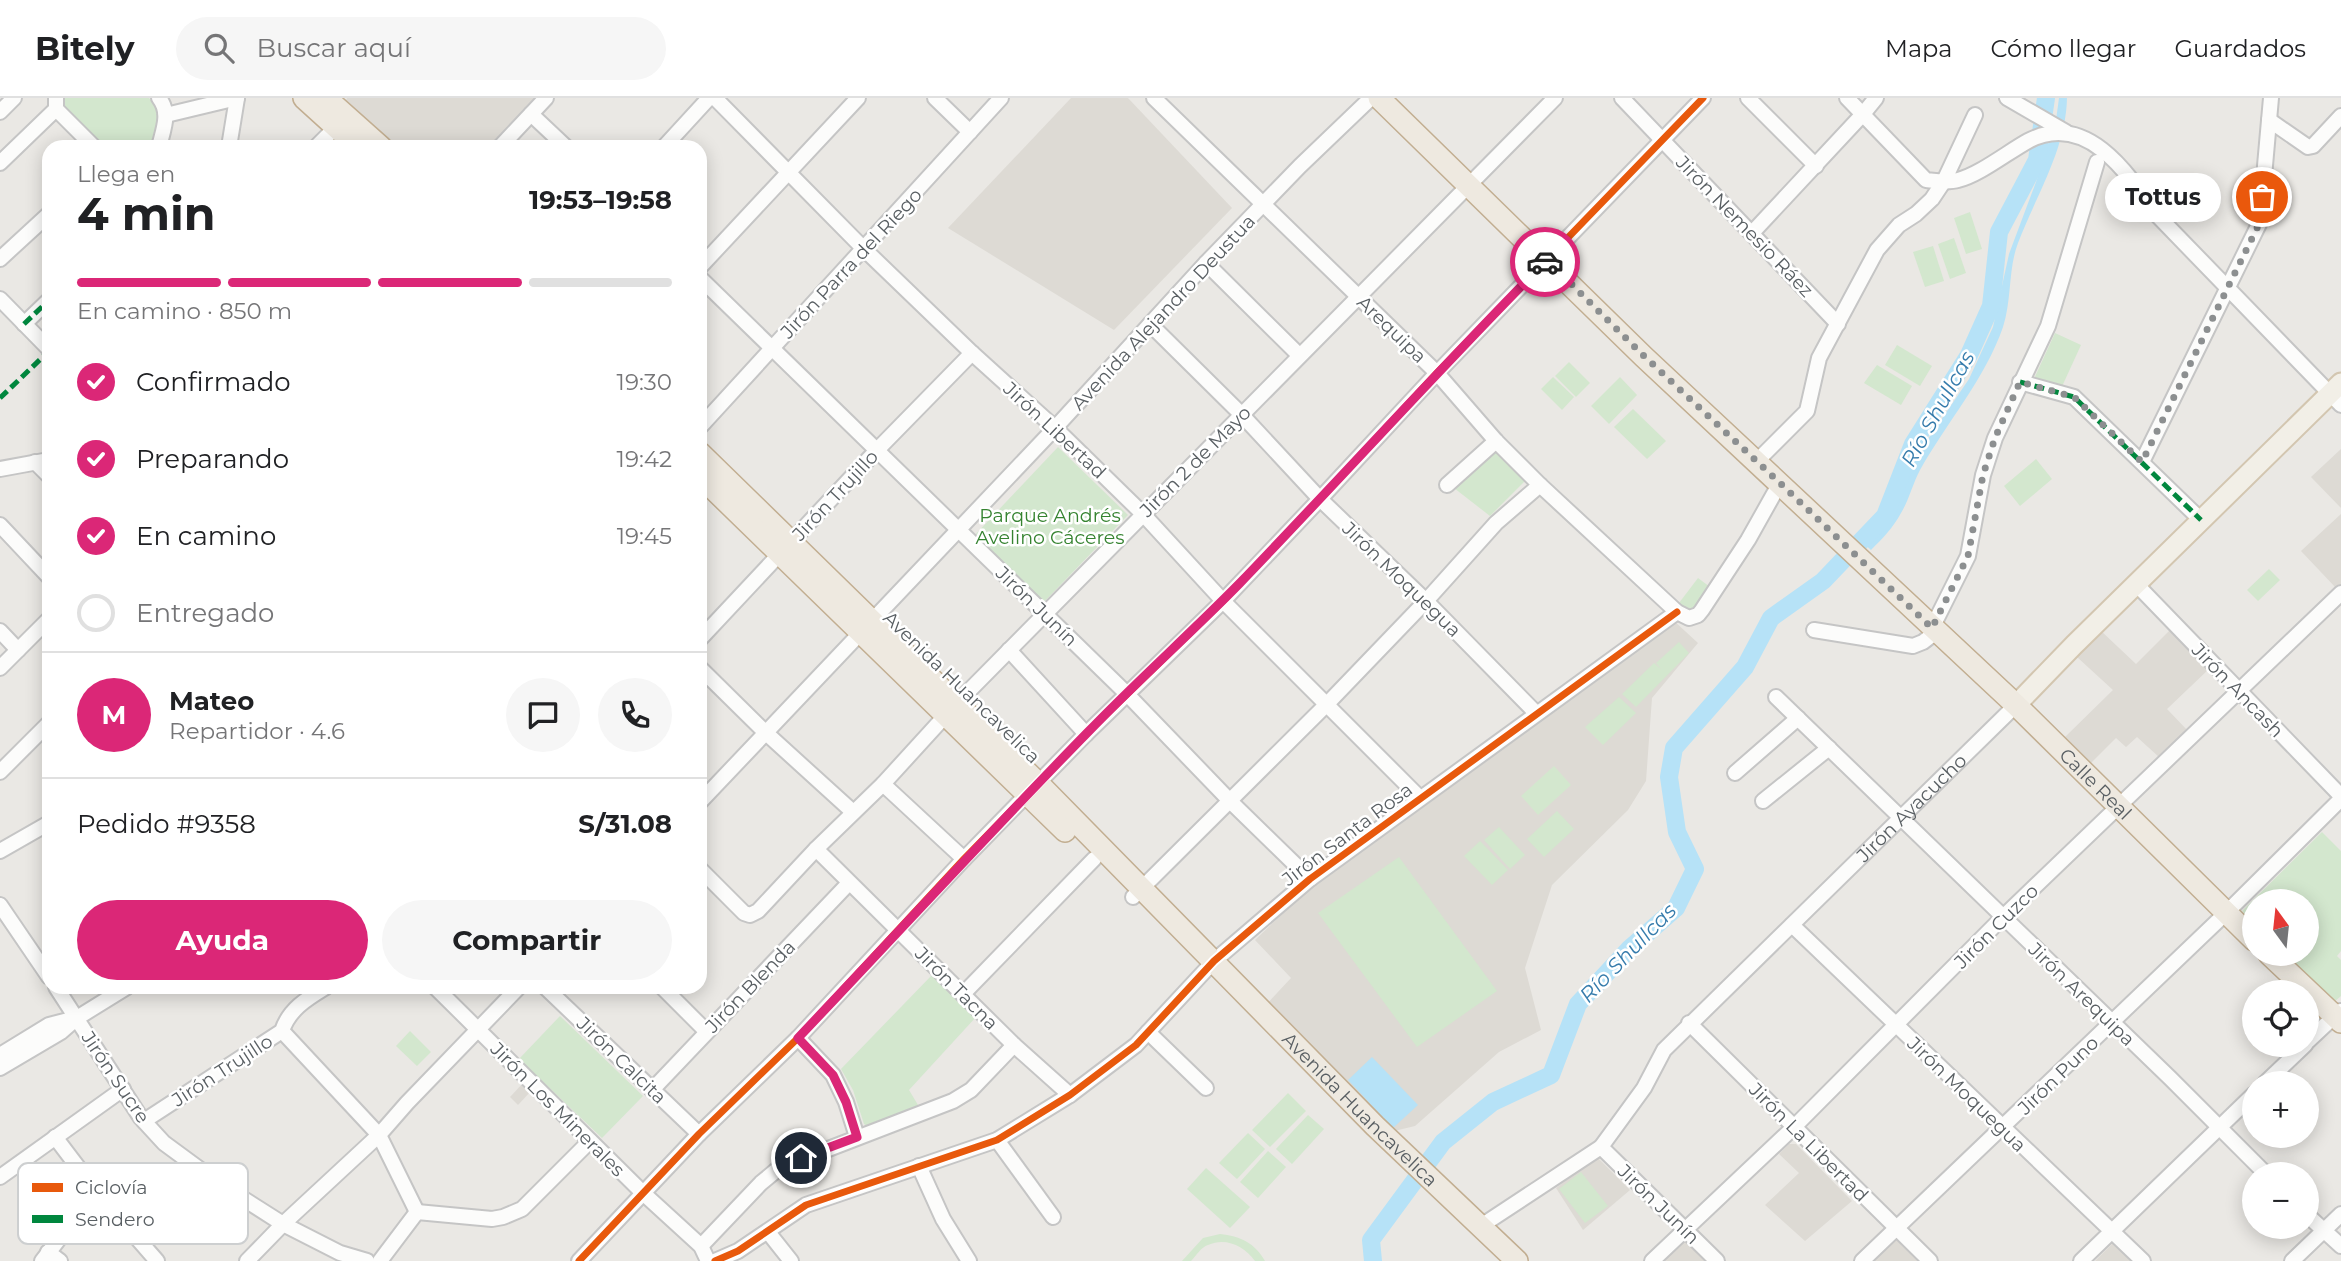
<!DOCTYPE html>
<html lang="es">
<meta charset="utf-8">
<style>
:root{--surface:#fff;--page:#f6f6f6;--text:#202124;--muted:#757577;--line:#e0e0e0;--accent:#db2777}
body{margin:0;font-family:Montserrat,sans-serif;background:var(--page);color:var(--text);height:100vh;display:flex;flex-direction:column;font-size:26px;white-space:nowrap}
*{box-sizing:border-box;margin:0}
p{font-size:23px;color:var(--muted)}
.icon{flex:none;width:38px;height:38px;fill:none;stroke:currentColor;stroke-width:2;stroke-linecap:round;stroke-linejoin:round}
.map{position:relative;flex:1;overflow:hidden}
.side{position:absolute;left:42px;top:42px;width:665px;height:854px;display:flex;flex-direction:column;background:var(--surface);border-radius:21px;box-shadow:0 4px 18px #0003}
.side>*{flex:none}
.needle{width:46px;rotate:345deg}
.tools{position:absolute;left:2242px;top:791px;display:grid;gap:14px}
.tools a{display:grid;place-items:center;width:77px;height:77px;border-radius:50%;background:var(--surface);box-shadow:0 4px 18px #0003;font-size:35px}
.pin{position:absolute;display:grid;place-items:center;width:60px;height:60px;color:#fff;margin:-30px;border:4px solid #fff;border-radius:50%;box-shadow:0 2px 7px #0007}
.courier{position:absolute;display:grid;place-items:center;width:70px;height:70px;margin:-35px;border:5px solid #db2777;border-radius:50%;background:#fff;color:#222;box-shadow:0 2px 9px #0007}
.bubble{position:absolute;height:49px;border-radius:24px;background:var(--surface);box-shadow:0 4px 18px #0003;font-size:23px;font-weight:700;line-height:49px;text-align:center}
.overview em{font-style:normal;font-weight:700}
.overview div{display:flex;flex-direction:column-reverse}
.overview{display:flex;align-items:center;justify-content:space-between;height:119px;padding:0 35px}
h1{font-size:46px;font-weight:700;line-height:52px}
.bar{display:grid;grid-template-columns:repeat(4,1fr);gap:10px 7px;align-content:center;height:84px;padding:0 35px}
.bar i{height:9px;border-radius:5px;background:var(--line)}
.bar .active{background:var(--accent)}
.bar p{grid-column:span 4}
.line{display:flex;align-items:center;gap:18px;padding:0 35px;border-top:2px solid var(--line)}
.line div{flex:1}
.round{display:grid;place-items:center;flex:none;width:74px;height:74px;border-radius:37px;background:var(--page)}
ol{padding:0 35px;list-style:none}
li{display:flex;align-items:center;gap:21px;height:77px}
li p{margin-inline-start:auto}
li .icon{padding:7px;border-radius:50%;background:var(--accent);color:#fff;stroke-width:4}
li:last-child{color:var(--muted)}
li i{width:38px;height:38px;border:4px solid var(--line);border-radius:50%}
.cta{display:flex;gap:14px;margin-top:auto;padding:14px 35px}
.cta a{flex:1;height:80px;border-radius:42px;background:var(--accent);color:#fff;font-size:28px;font-weight:700;line-height:80px;text-align:center}
.cta a+a{background:var(--page);color:var(--text)}
header{display:flex;align-items:center;gap:42px;box-sizing:border-box;height:98px;padding:0 35px;background:var(--surface);border-bottom:2px solid var(--line)}
header strong{font-size:33px}
nav{display:flex;gap:38px;margin-inline-start:auto;font-size:24px}
.search{width:490px;height:63px;background:var(--page);display:flex;align-items:center;gap:18px;box-sizing:border-box;padding:0 24px;border-radius:38px;color:var(--muted);font-size:26px}
.map>svg:first-child{display:block}
.education{fill:#dddad4}
.green{fill:#d3e7ce}
.water{fill:#b6e2f7}
.lines{fill:none;stroke-linecap:round;stroke-linejoin:round}
.river{stroke:#b6e2f7;stroke-width:18}
.minor-casing{stroke:#c5c5c5;stroke-width:18}
.major-casing{stroke:#d3c6b0;stroke-width:23}
.highway-casing{stroke:#c2ae91;stroke-width:24}
.minor{stroke:#fcfcfb;stroke-width:14}
.major{stroke:#f2efe7;stroke-width:19}
.highway{stroke:#eee9e0;stroke-width:21}
.quiet{stroke:#00873e;stroke-width:5;stroke-dasharray:10 5;stroke-linecap:butt}
.cycleway-casing{stroke:#fff;stroke-width:11}
.cycleway{stroke:#e8590c;stroke-width:7}
.done{stroke:#8c8f90;stroke-width:7;stroke-dasharray:0 12.6}
.route{stroke:#db2777;stroke-width:9}
.labels{text-anchor:middle;stroke-width:5;stroke-linejoin:round;paint-order:stroke}
.street-label{font-size:19px;fill:#595f63;stroke:#fff}
.park-label{font-size:19px;fill:#358330;stroke:#fff}
.water-label{font-size:21px;font-style:italic;fill:#367cac;stroke:#fff}
.key{fill:#fff;stroke:#cdcfd0;stroke-width:2}
.key-label{font-size:19px;fill:#595f63}
</style>
<header>
<strong>Bitely</strong>
<div class="search"><svg class="icon" aria-label="search" viewBox="0 0 24 24"><circle cx="10" cy="10" r="6"/><path d="M15 15l6 6"/></svg>Buscar aquí</div>
<nav><a>Mapa</a><a>Cómo llegar</a><a>Guardados</a></nav>
</header>
<div class="map">
<svg width="2341" height="1163" viewBox="0 0 2341 1163">
<rect width="100%" height="100%" fill="#eae8e4"/>
<g class="education">
<polygon points="347,0 535,0 490,49 395,49 345,4"/>
<polygon points="1071,0 1128,0 1232,110 1114,232 948,130"/>
<polygon points="2341,351 2341,410 2311,379"/>
<polygon points="2341,416 2341,487 2337,491 2301,453"/>
<polygon points="1673,522 1698,545 1652,600 1646,683 1628,712 1552,787 1525,870 1541,932 1499,954 1415,1028 1390,1034 1265,908 1291,880 1255,842 1307,792 1400,726"/>
<polygon points="2172,530 2210,570 2167,611 2188,633 2159,659 2137,639 2126,649 2116,640 2090,666 2064,640 2113,592 2077,559 2100,532 2136,566"/>
<polygon points="524,984 532,992 518,1007 510,999"/>
<polygon points="1789,1046 1796,1046 1852,1103 1805,1143 1765,1107 1799,1075 1779,1056"/>
<polygon points="1597,1059 1630,1092 1583,1132 1556,1090"/>
<polygon points="1896,1137 1923,1163 1869,1163"/>
<polygon points="2117,1141 2140,1163 2095,1163"/>
<polygon points="1685,1142 1707,1163 1663,1163"/>
</g>
<g class="green">
<path d="M62,0H149C164,14 157,31 154,49H98L64,16Z"/>
<polygon points="1970,114 1982,151 1966,156 1954,120"/>
<polygon points="1954,140 1966,175 1950,181 1938,146"/>
<polygon points="1933,148 1944,183 1925,189 1913,154"/>
<polygon points="2055,235 2081,247 2059,295 2033,283"/>
<polygon points="1897,247 1932,268 1920,288 1885,267"/>
<polygon points="1569,264 1590,285 1576,299 1555,278"/>
<polygon points="1877,267 1912,288 1901,307 1864,285"/>
<polygon points="1553,279 1574,299 1562,312 1541,291"/>
<polygon points="1620,279 1637,297 1609,326 1591,308"/>
<polygon points="1633,311 1666,343 1647,361 1614,329"/>
<polygon points="1058,349 1128,417 1043,505 973,439"/>
<polygon points="1496,354 1527,381 1490,418 1454,390"/>
<polygon points="2036,361 2052,381 2020,408 2004,388"/>
<polygon points="2269,471 2280,482 2258,503 2247,492"/>
<polygon points="1698,480 1710,489 1694,511 1688,512 1679,505"/>
<polygon points="1679,544 1689,555 1636,609 1622,596 1654,565 1661,571 1656,565"/>
<polygon points="1619,599 1636,615 1603,647 1585,629"/>
<polygon points="1554,668 1571,687 1538,717 1521,698"/>
<polygon points="1557,713 1574,731 1544,759 1527,741"/>
<polygon points="1499,729 1525,757 1510,771 1484,742"/>
<polygon points="2322,734 2341,753 2341,853 2337,858 2341,862 2341,898 2334,904 2285,856 2306,856 2307,852 2310,855 2311,847 2307,842 2306,803 2254,803 2254,825 2242,813"/>
<polygon points="1480,743 1508,772 1492,787 1464,758"/>
<polygon points="1399,759 1497,893 1417,949 1318,815"/>
<polygon points="932,877 976,919 909,992 921,1012 867,1028 864,1026 853,992 841,971"/>
<polygon points="560,918 643,998 602,1040 519,961"/>
<polygon points="410,933 431,954 417,968 396,948"/>
<polygon points="1288,995 1306,1013 1270,1049 1252,1032"/>
<polygon points="1308,1017 1324,1031 1292,1066 1276,1051"/>
<polygon points="1248,1035 1265,1051 1237,1081 1219,1065"/>
<polygon points="1268,1053 1286,1069 1258,1100 1240,1084"/>
<polygon points="1206,1070 1250,1109 1230,1130 1187,1091"/>
<polygon points="1581,1074 1608,1108 1585,1125 1559,1091"/>
<path d="M1220,1136C1240,1138 1255,1145 1265,1163H1255C1244,1148 1226,1139 1208,1147C1201,1149 1196,1158 1191,1163H1182L1203,1140Z"/>
</g>
<g class="water">
<path d="M2059,0H2067C2066,51 2036,98 2018,145C2008,171 2012,201 2003,229C1985,281 1947,324 1920,372C1913,385 1909,402 1901,415C1893,430 1882,441 1871,452L1863,445L1928,341L1969,281L1993,229L2009,156L2036,84L2056,22Z"/>
<polygon points="1372,959 1418,1007 1393,1030 1348,982"/>
</g>
<g class="lines">
<polyline class="river" points="1373,1163 1371,1142 1443,1044 1493,1004 1551,977 1578,906 1629,851 1676,810 1695,771 1677,734 1669,679 1674,650 1745,569 1771,520 1823,483 1885,418 1913,346 1969,257 1991,208 1999,134 2037,62 2046,0"/>
<g class="minor-casing">
<g id="minor">
<path d="M159,0C171,15 163,32 159,49"/>
<polyline points="715,0 864,151 972,255 1055,330 1143,416 1223,503 1420,700"/>
<polyline points="935,0 970,34"/>
<polyline points="1154,0 1437,275 1496,343 1540,387 1677,514 1689,520 1698,517 1702,512 1748,442 1780,385"/>
<polyline points="1622,0 1838,226"/>
<polyline points="1748,0 1816,68"/>
<path d="M1847,0L1926,82C1936,83 1948,85 1958,82C1979,77 2008,54 2028,43C2085,13 2127,73 2154,114L2341,307"/>
<polyline points="2007,0 2066,34"/>
<polyline points="56,11 94,49"/>
<polyline points="0,14 14,0"/>
<polyline points="531,16 566,49"/>
<polyline points="166,17 237,0"/>
<polyline points="2269,22 2308,49 2313,48 2341,18"/>
<polyline points="229,49 237,0"/>
<polyline points="316,49 335,30"/>
<polyline points="500,49 546,0"/>
<polyline points="664,49 709,0"/>
<polyline points="0,65 56,11 56,0"/>
<polyline points="1752,135 1863,16 1876,0"/>
<polyline points="0,161 49,116"/>
<polyline points="1206,165 1299,257"/>
<polyline points="700,169 858,0"/>
<polyline points="700,180 1126,595 1231,704 1310,781"/>
<polyline points="0,201 49,251"/>
<polyline points="24,226 49,202"/>
<polyline points="1150,226 1241,316 1320,401 1426,503 1536,615"/>
<polyline points="2020,284 2074,299 2201,422"/>
<polyline points="700,329 1001,0"/>
<polyline points="1757,363 1807,313 1819,260 1877,152 1899,127 1916,116 1932,101 1944,83 1975,17"/>
<polyline points="35,364 49,378"/>
<polyline points="2142,364 2260,124 2271,0"/>
<polyline points="0,371 49,362"/>
<polyline points="1447,387 1496,343"/>
<polyline points="0,427 49,479"/>
<polyline points="2136,486 2341,698"/>
<polyline points="1932,530 1968,458 1983,377 1995,340 2048,228 2097,64"/>
<polyline points="1814,532 1913,548 1923,544 1936,534"/>
<polyline points="0,533 18,552"/>
<polyline points="700,541 877,352 972,255"/>
<polyline points="1009,552 1086,636"/>
<polyline points="0,570 49,521"/>
<polyline points="700,570 766,635 853,714"/>
<polyline points="1776,599 2170,980 2266,1076"/>
<polyline points="0,674 49,625"/>
<polyline points="1735,675 1798,620"/>
<polyline points="883,686 964,761"/>
<polyline points="1763,703 1829,650"/>
<polyline points="700,704 1055,330 1206,165 1300,68 1371,0"/>
<polyline points="816,751 1014,947 1070,997"/>
<polyline points="0,753 49,725"/>
<polyline points="700,771 744,815 750,817 758,813 816,751 883,686 956,606 1555,0"/>
<polyline points="1133,799 1327,606 1426,503 1496,425 1540,387"/>
<polyline points="0,807 49,879"/>
<polyline points="1792,827 2143,1163"/>
<polyline points="56,889 141,1020 164,1045 217,1084 283,1126 340,1155 367,1163"/>
<polyline points="435,889 643,1095 701,1148 708,1163"/>
<polyline points="545,889 699,1036"/>
<polyline points="662,889 706,933"/>
<polyline points="964,895 1094,761"/>
<polyline points="1689,925 1930,1163"/>
<polyline points="282,933 379,1037 417,1114"/>
<polyline points="1148,934 1206,990"/>
<polyline points="798,940 833,977 846,1004 857,1039"/>
<polyline points="2306,945 2340,913"/>
<polyline points="0,957 49,927 76,920"/>
<polyline points="0,970 61,934 77,920 127,889"/>
<polyline points="2265,985 2305,947"/>
<polyline points="652,992 849,785"/>
<path d="M144,1023L282,933C289,911 308,900 326,889"/>
<polyline points="55,1039 96,1093 157,1163"/>
<polyline points="997,1042 1053,1119"/>
<polyline points="1601,1049 1717,1163"/>
<polyline points="919,1068 943,1121 969,1163"/>
<polyline points="0,1079 123,991"/>
<polyline points="2306,1116 2341,1148"/>
<path id="s1" d="M1481,1128L1601,1049L1644,990L1664,952L2016,607"/>
<polyline points="768,1134 791,1163"/>
<polyline points="701,1148 761,1085 779,1070 953,1003 971,992 1014,947"/>
<polyline points="48,1154 60,1163"/>
<polyline points="42,1163 96,1093"/>
<polyline points="247,1163 283,1126 379,1037 407,1005 519,889"/>
<polyline points="380,1163 417,1114 492,1121 503,1119 522,1111 590,1043"/>
<polyline points="579,1163 699,1036 798,940 964,761 1086,636 1223,503 1320,401 1437,275 1703,0"/>
<polyline points="715,1163 738,1153 806,1107 997,1042 1070,997 1136,947 1214,863 1310,781 1677,514"/>
<polyline points="1652,1163 1794,1029 2002,820 2341,495"/>
<polyline points="1862,1163 2226,815 2341,701"/>
<polyline points="2081,1163 2254,996"/>
<polyline points="2292,1163 2341,1116"/>
</g>
</g>
<g class="major-casing">
<polyline id="major" points="2016,607 2074,547 2341,285"/>
</g>
<g class="highway-casing">
<g id="highway">
<polyline points="304,0 358,49"/>
<polyline points="326,0 381,49"/>
<path id="s2" d="M1379,0L1644,259L2016,607L2254,842"/>
<path id="s3" d="M700,355L1038,685L1375,1028L1517,1163"/>
<polyline points="700,378 1065,733"/>
<polyline points="2269,856 2341,924"/>
</g>
</g>
<use href="#minor" class="minor"/>
<use href="#major" class="major"/>
<use href="#highway" class="highway"/>
<g class="quiet">
<polyline points="24,226 49,202"/>
<polyline points="2020,284 2074,299 2201,422"/>
<polyline points="0,300 49,253"/>
</g>
<g class="cycleway-casing">
<g id="cycleway">
<polyline points="579,1163 699,1036 798,940 964,761 1086,636 1223,503 1320,401 1437,275 1703,0"/>
<polyline points="715,1163 738,1153 806,1107 997,1042 1070,997 1136,947 1214,863 1310,781 1677,514"/>
</g>
</g>
<use href="#cycleway" class="cycleway"/>
</g>
<g class="lines">
<polyline class="done" points="1545,164 1547,162 1644,258 1780,385 1932,530 1968,458 1983,377 1995,340 2020,284 2074,299 2142,364 2260,124 2262,99"/>
<path class="route" d="M801,1060L857,1039L846,1004L833,977L798,940C895,838 990,734 1088,634C1137,583 1190,536 1239,486C1342,379 1441,269 1545,164"/>
</g>
<g class="labels">
<g class="street-label">
<text transform="translate(1745 128) rotate(46)" y="7">Jirón Nemesio Ráez</text>
<text transform="translate(851 165) rotate(-47)" y="7">Jirón Parra del Riego</text>
<text transform="translate(1163 214) rotate(-47)" y="7">Avenida Alejandro Deustua</text>
<text transform="translate(1392 231) rotate(44)" y="7">Arequipa</text>
<text transform="translate(1055 332) rotate(43)" y="7">Jirón Libertad</text>
<text transform="translate(1195 363) rotate(-45)" y="7">Jirón 2 de Mayo</text>
<text transform="translate(835 397) rotate(-47)" y="7">Jirón Trujillo</text>
<text transform="translate(1402 481) rotate(44)" y="7">Jirón Moquegua</text>
<text transform="translate(1037 508) rotate(44)" y="7">Jirón Junín</text>
<text transform="translate(962 589) rotate(44)" y="7">Avenida Huancavelica</text>
<text transform="translate(2238 592) rotate(46)" y="7">Jirón Ancash</text>
<text dy="7" stroke="none"><textPath href="#s2" startOffset="992">Calle Real</textPath></text>
<text dy="7" stroke="none"><textPath href="#s1" startOffset="606">Jirón Ayacucho</textPath></text>
<text transform="translate(1347 736) rotate(-37)" y="7">Jirón Santa Rosa</text>
<text transform="translate(1996 828) rotate(-45)" y="7">Jirón Cuzco</text>
<text transform="translate(750 888) rotate(-46)" y="7">Jirón Blenda</text>
<text transform="translate(957 890) rotate(45)" y="7">Jirón Tacna</text>
<text transform="translate(2082 896) rotate(44)" y="7">Jirón Arequipa</text>
<text transform="translate(622 962) rotate(44)" y="7">Jirón Calcita</text>
<text transform="translate(222 972) rotate(-33)" y="7">Jirón Trujillo</text>
<text transform="translate(2058 977) rotate(-44)" y="7">Jirón Puno</text>
<text transform="translate(116 979) rotate(56)" y="7">Jirón Sucre</text>
<text transform="translate(1967 996) rotate(44)" y="7">Jirón Moquegua</text>
<text transform="translate(558 1011) rotate(45)" y="7">Jirón Los Minerales</text>
<text dy="7" stroke="none"><textPath href="#s3" startOffset="931">Avenida Huancavelica</textPath></text>
<text transform="translate(1809 1044) rotate(45)" y="7">Jirón La Libertad</text>
<text transform="translate(1659 1106) rotate(44)" y="7">Jirón Junín</text>
</g>
<g class="park-label">
<text x="1050" y="424">Parque Andrés<tspan x="1050" dy="22">Avelino Cáceres</tspan></text>
</g>
<g class="water-label">
<text transform="translate(1938 311) rotate(-61)" y="7">Río Shullcas</text>
<text transform="translate(1628 855) rotate(-46)" y="7">Río Shullcas</text>
</g>
</g>
<rect x="18" y="1065" width="230" height="81" rx="10" class="key"/>
<rect x="32" y="1085" width="31" height="9" fill="#e8590c"/>
<rect x="32" y="1117" width="31" height="8" fill="#00873e"/>
<g class="key-label">
<text x="75" y="1096">Ciclovía</text>
<text x="75" y="1128">Sendero</text>
</g>
</svg>
<div class="tools">
<a><svg class="needle" viewBox="-14 -14 28 28"><path d="M0-13l5 13h-10z" fill="#e53935"/><path d="M0 13l5-13h-10z" fill="#757577"/></svg></a>
<a><svg class="icon" aria-label="locate" viewBox="0 0 24 24"><circle cx="12" cy="12" r="6"/><path d="M12 2v4M12 18v4M2 12h4M18 12h4"/></svg></a>
<a>+</a>
<a>−</a>
</div>
<div class="pin" style="left:2262px;top:99px;background:#ea580c"><svg class="icon" aria-label="bag" viewBox="0 0 24 24"><path d="M5 8h14l-1 12H6zM9 8a3 3 0 0 1 6 0"/></svg></div>
<div class="pin" style="left:801px;top:1060px;background:#1f2937"><svg class="icon" aria-label="home" viewBox="0 0 24 24"><path d="M3 11l9-7 9 7M6 9v11h12V9"/></svg></div>
<div class="courier" style="left:1545px;top:164px"><svg class="icon" aria-label="car" viewBox="0 0 24 24"><path d="M5 17H2v-5l4-1 3-4h7l3 4 3 1v5h-3M9 17h6M6 11h13"/><circle cx="7" cy="17" r="2"/><circle cx="17" cy="17" r="2"/></svg></div>
<div class="bubble" style="left:2105px;top:75px;width:116px">Tottus</div>
<section class="side">
<div class="overview"><div><h1>4 min</h1><p>Llega en</p></div><em>19:53–19:58</em></div>
<div class="bar"><i class="active"></i><i class="active"></i><i class="active"></i><i></i><p>En camino · 850 m</p></div>
<ol>
<li><svg class="icon" aria-label="check" viewBox="0 0 24 24"><path d="M5 12l5 5 9-10"/></svg>Confirmado<p>19:30</p></li>
<li><svg class="icon" aria-label="check" viewBox="0 0 24 24"><path d="M5 12l5 5 9-10"/></svg>Preparando<p>19:42</p></li>
<li><svg class="icon" aria-label="check" viewBox="0 0 24 24"><path d="M5 12l5 5 9-10"/></svg>En camino<p>19:45</p></li>
<li><i></i>Entregado</li>
</ol>
<div class="line" style="height:126px"><b class="round" style="background:var(--accent);color:#fff">M</b><div><b>Mateo</b><p>Repartidor · 4.6</p></div><a class="round"><svg class="icon" aria-label="chat" viewBox="0 0 24 24"><path d="M4 5h16v11H9l-5 4z"/></svg></a><a class="round"><svg class="icon" aria-label="phone" viewBox="0 0 24 24"><path d="M5 4h4l2 5-3 2q2 4 5 5l2-3 5 2v4C11 20 4 13 5 4z"/></svg></a></div>
<div class="line" style="height:91px"><div>Pedido #9358</div><b>S/31.08</b></div>
<div class="cta"><a>Ayuda</a><a>Compartir</a></div>
</section>
</div>
